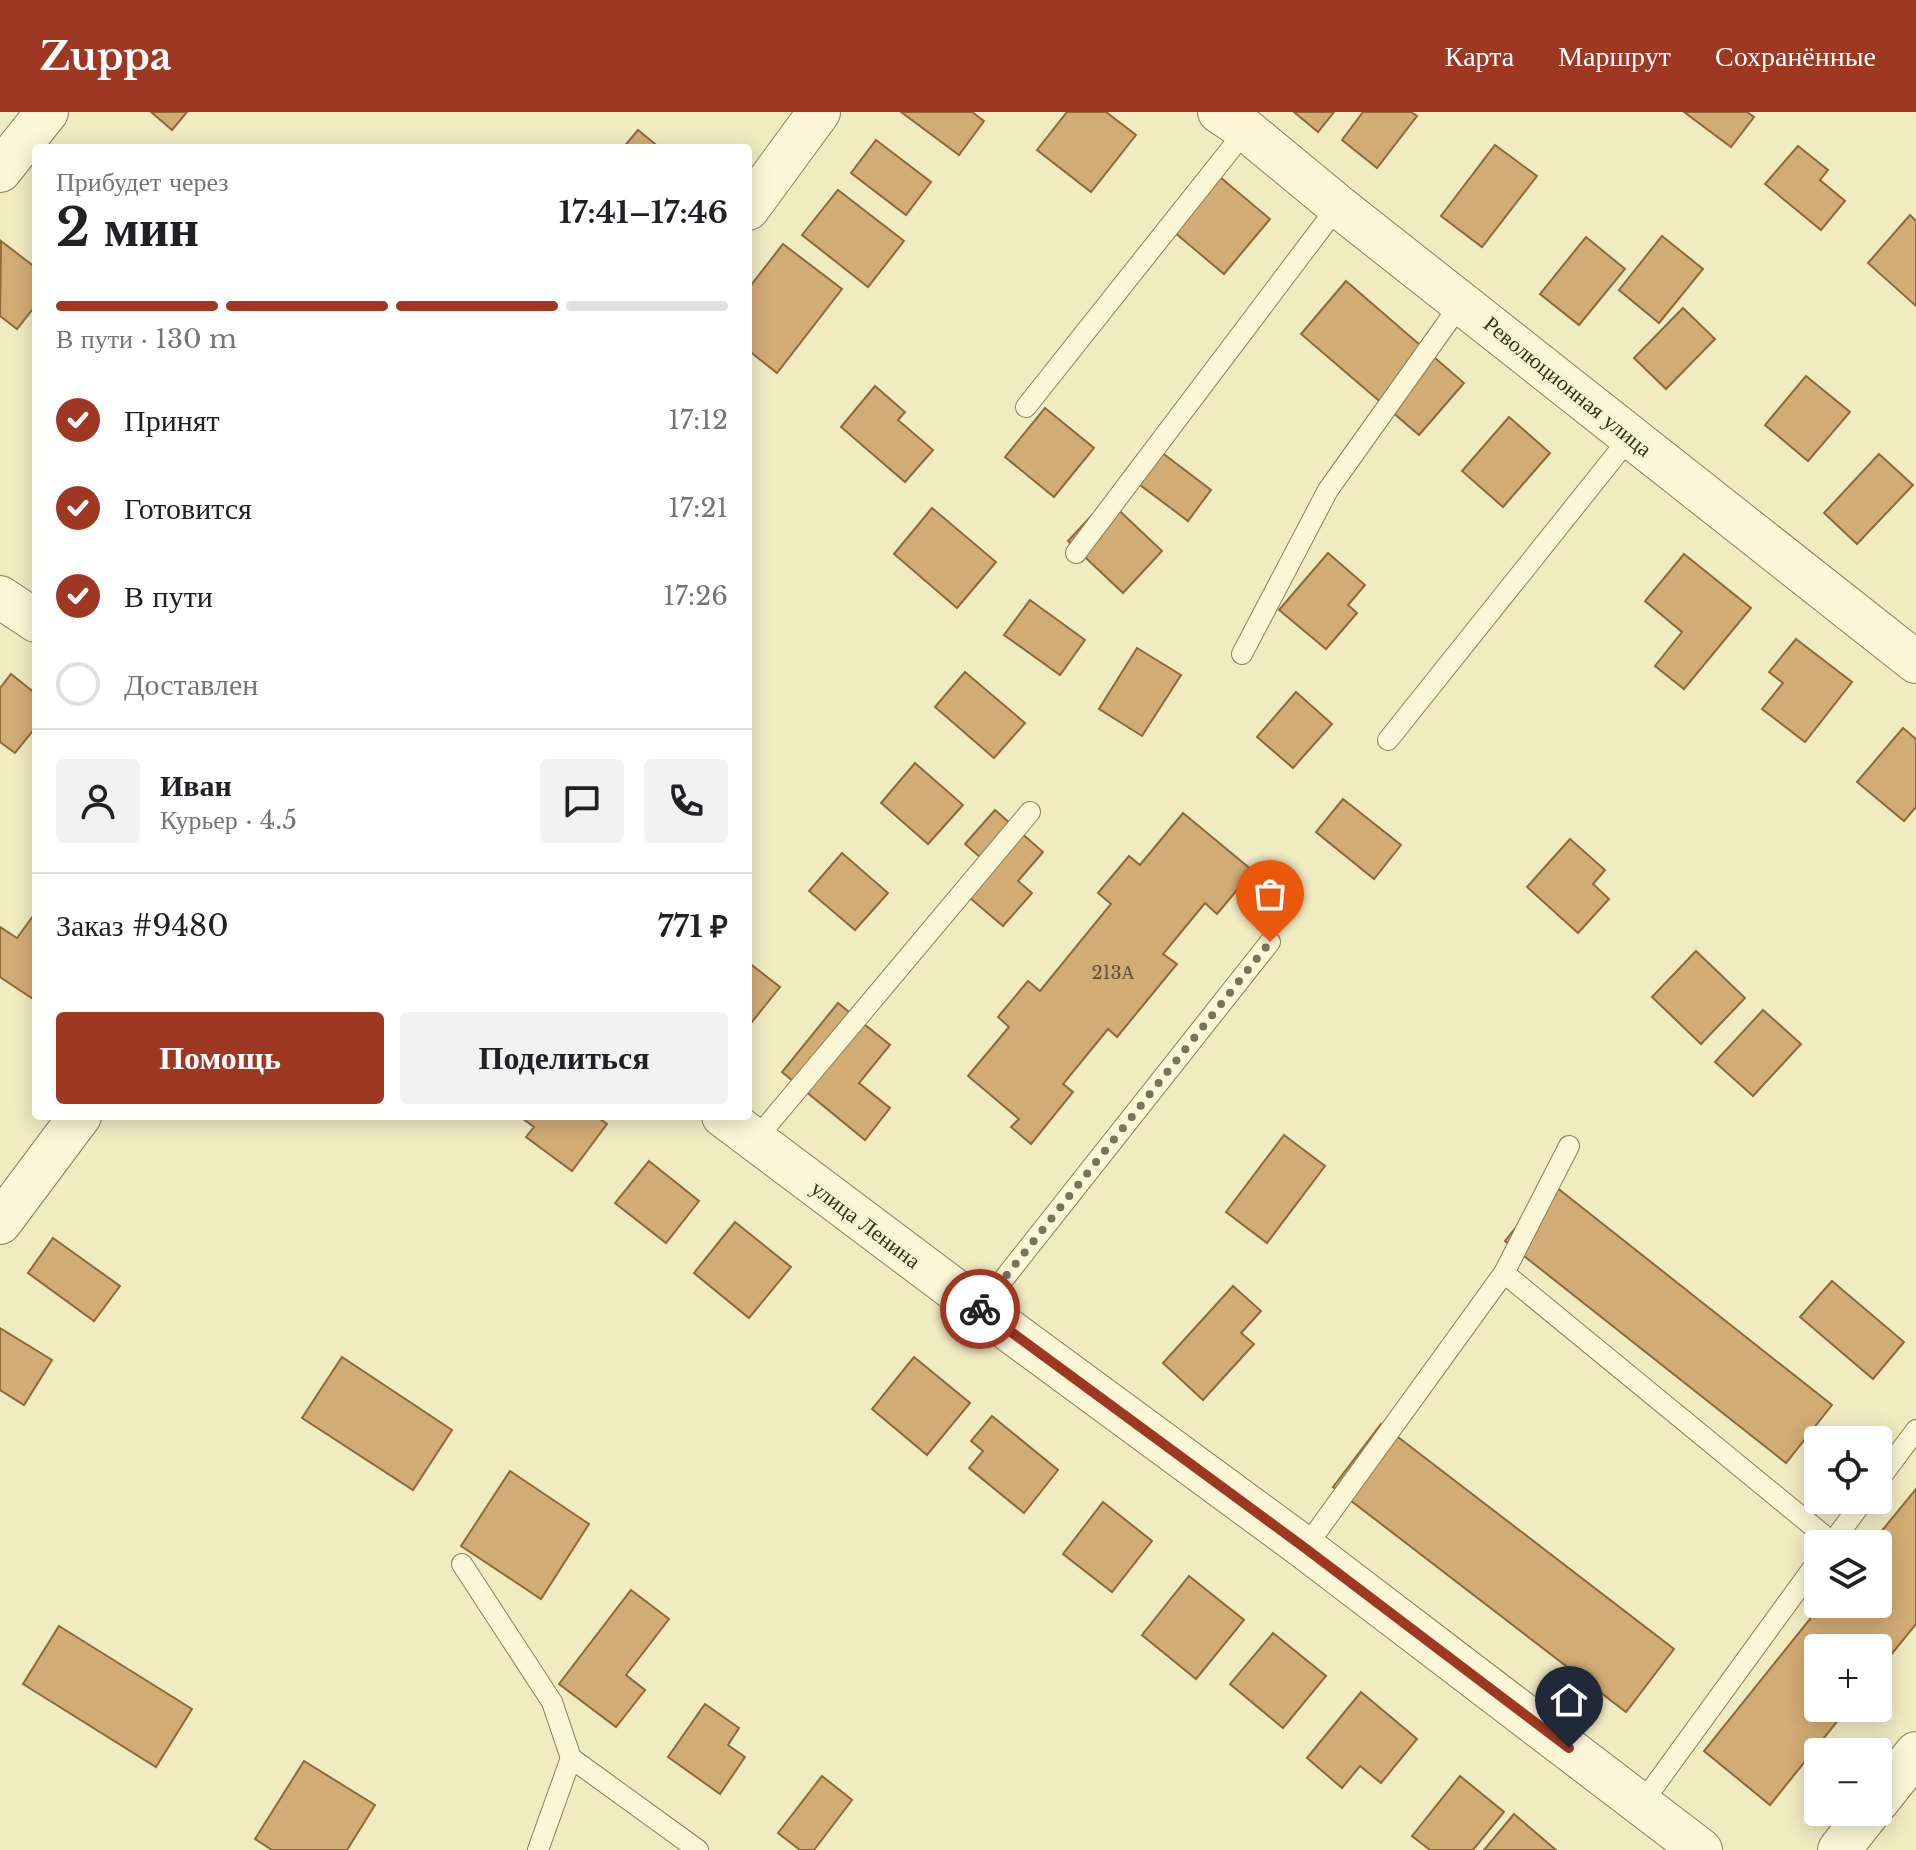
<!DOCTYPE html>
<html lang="ru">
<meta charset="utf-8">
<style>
:root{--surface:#fff;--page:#f2f2f2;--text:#202124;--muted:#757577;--line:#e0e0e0;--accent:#9f3823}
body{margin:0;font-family:"Libre Baskerville",serif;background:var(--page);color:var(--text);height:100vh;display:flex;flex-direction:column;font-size:30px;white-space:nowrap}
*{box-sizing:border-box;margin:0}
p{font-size:26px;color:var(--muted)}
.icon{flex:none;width:44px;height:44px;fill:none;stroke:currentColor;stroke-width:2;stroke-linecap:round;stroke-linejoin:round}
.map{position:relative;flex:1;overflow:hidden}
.sheet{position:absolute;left:32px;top:32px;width:720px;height:976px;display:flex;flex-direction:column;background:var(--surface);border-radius:8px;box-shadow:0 4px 20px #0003}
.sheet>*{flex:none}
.fabs{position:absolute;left:1804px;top:1314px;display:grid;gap:16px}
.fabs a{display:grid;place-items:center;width:88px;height:88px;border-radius:8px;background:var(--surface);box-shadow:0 4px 20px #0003;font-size:40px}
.pin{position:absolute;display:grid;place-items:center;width:68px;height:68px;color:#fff;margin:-82px -34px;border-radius:50% 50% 50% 0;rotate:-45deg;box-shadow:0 0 8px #0007}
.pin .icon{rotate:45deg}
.courier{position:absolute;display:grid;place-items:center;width:80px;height:80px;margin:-40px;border:6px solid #9f3823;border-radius:50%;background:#fff;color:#222;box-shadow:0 2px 10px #0007}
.overview em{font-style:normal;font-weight:700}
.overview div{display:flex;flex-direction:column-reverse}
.overview{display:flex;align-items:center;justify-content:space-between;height:136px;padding:0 24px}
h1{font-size:52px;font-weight:700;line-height:60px}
.bar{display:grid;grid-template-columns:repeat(4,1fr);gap:12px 8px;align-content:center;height:96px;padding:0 24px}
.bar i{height:10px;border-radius:6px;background:var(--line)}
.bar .active{background:var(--accent)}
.bar p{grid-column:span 4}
.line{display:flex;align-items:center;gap:20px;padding:0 24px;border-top:2px solid var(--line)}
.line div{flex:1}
.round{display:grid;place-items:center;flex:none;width:84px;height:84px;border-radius:8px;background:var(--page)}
ol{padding:0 24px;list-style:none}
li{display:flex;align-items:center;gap:24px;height:88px}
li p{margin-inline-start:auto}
li .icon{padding:8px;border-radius:50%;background:var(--accent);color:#fff;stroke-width:4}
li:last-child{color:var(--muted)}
li i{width:44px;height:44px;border:4px solid var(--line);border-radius:50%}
.cta{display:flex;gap:16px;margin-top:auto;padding:16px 24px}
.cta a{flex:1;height:92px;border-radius:8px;background:var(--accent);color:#fff;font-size:32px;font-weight:700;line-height:92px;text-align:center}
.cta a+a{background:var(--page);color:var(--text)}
header{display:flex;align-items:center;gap:48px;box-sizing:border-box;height:112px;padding:0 40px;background:var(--accent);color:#fff}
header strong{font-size:38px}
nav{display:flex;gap:44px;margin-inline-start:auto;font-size:28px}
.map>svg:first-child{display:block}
.building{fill:#d2ac75;stroke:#8d6a3c;stroke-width:2}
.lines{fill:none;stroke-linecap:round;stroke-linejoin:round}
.lane-casing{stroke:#8c7d58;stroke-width:22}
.street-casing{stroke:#8c7d58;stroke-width:44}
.lane{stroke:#fbf6d6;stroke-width:20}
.street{stroke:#fbf6d6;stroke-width:42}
.done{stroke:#7b7257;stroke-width:8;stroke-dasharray:0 14.4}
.route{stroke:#9f3823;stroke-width:10}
.labels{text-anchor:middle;stroke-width:8;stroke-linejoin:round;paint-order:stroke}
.number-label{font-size:18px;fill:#615033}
.street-label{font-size:22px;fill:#3b311d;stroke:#f8f3d2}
</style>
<header>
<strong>Zuppa</strong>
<nav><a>Карта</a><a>Маршрут</a><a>Сохранённые</a></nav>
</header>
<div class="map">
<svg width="1916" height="1738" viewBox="0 0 1916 1738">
<rect width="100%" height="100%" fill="#f1ebc2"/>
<g class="building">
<polygon points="151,0 187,0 172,18"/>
<polygon points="901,0 972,0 984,9 959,43"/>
<polygon points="1067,0 1106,0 1136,23 1091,80 1037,38"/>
<polygon points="1294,0 1334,0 1318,20"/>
<polygon points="1363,0 1411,0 1417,4 1377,56 1342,28"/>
<polygon points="1684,0 1747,0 1754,5 1731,35"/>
<polygon points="638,18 660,36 623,36"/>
<polygon points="876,28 931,70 906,103 851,61"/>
<polygon points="1495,33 1537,64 1482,135 1441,104"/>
<polygon points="1798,34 1828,58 1820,68 1845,89 1821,118 1765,72"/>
<polygon points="1214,60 1270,107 1224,162 1168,115"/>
<polygon points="838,78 904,129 868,175 802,123"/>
<polygon points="1910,103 1916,109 1916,194 1868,151"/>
<polygon points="1662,124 1703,157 1659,211 1619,178"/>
<polygon points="1586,125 1625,157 1579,213 1540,182"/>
<polygon points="1,129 36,156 36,193 17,217 0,204"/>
<polygon points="783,132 842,177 777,261 748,238 748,177"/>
<polygon points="1346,169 1464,271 1419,323 1301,222"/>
<polygon points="1683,196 1715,227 1666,277 1634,246"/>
<polygon points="1806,264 1850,300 1808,349 1765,313"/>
<polygon points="875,274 905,300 898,308 933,338 905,370 841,315"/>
<polygon points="1045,296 1094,336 1054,385 1005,345"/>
<polygon points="1509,305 1550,341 1503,395 1462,359"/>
<polygon points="1148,330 1211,378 1188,409 1124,361"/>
<polygon points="1879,342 1913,373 1857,432 1824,401"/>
<polygon points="1107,387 1162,439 1123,481 1068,429"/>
<polygon points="932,396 996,450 957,496 894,442"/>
<polygon points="1328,441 1365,473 1348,493 1357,501 1326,537 1279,498"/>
<polygon points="1684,442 1751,496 1684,577 1655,554 1682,520 1645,489"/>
<polygon points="1030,488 1085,528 1060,563 1004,523"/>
<polygon points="1796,527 1852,570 1805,630 1762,597 1783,571 1769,560"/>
<polygon points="1137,536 1181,563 1142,624 1099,597"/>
<polygon points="965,560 1025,611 994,646 935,595"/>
<polygon points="11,562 36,582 36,615 15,641 0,630 0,576"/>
<polygon points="1296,580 1332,612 1293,656 1257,625"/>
<polygon points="1903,616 1916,627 1916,695 1904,709 1857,670"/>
<polygon points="915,651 963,693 928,732 881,691"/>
<polygon points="1343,687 1401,733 1374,767 1316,720"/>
<polygon points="995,698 1043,740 1018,769 1032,781 1003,814 964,781 989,753 965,732"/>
<polygon points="1183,701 1253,759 1217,802 1205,791 1163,842 1177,852 1117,925 1108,917 1063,972 1073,980 1031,1032 1011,1015 1019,1007 968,964 1009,915 998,905 1028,869 1040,879 1111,792 1098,781 1129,744 1140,753"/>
<polygon points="1570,727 1605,758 1593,772 1609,787 1578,821 1527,775"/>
<polygon points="842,741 888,781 855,818 809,779"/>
<polygon points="33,804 36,806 36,883 33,887 0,865 0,815 17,826"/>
<polygon points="1696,839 1745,886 1701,932 1652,885"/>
<polygon points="748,850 780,875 748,915"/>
<polygon points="838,891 890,933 859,971 890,996 865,1028 782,960"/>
<polygon points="1763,898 1801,932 1753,984 1715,950"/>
<polygon points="519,1004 596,1004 607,1012 572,1059 526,1025 534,1015"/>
<polygon points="1284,1023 1325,1054 1267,1131 1226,1100"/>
<polygon points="649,1049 699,1089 666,1131 615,1091"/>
<polygon points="1551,1071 1832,1293 1786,1351 1505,1129"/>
<polygon points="735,1110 791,1155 749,1206 694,1161"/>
<polygon points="53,1126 120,1174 94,1209 28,1161"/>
<polygon points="1832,1169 1904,1230 1873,1267 1800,1205"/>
<polygon points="1233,1174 1261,1199 1241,1221 1254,1232 1203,1288 1163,1251"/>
<polygon points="0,1216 52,1248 24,1293 0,1278"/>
<polygon points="342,1245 452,1318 413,1378 302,1306"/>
<polygon points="914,1245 970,1291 927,1343 872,1297"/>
<polygon points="992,1304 1058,1358 1024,1401 969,1356 983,1339 971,1329"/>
<polygon points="1381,1312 1674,1537 1626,1600 1333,1375"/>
<polygon points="510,1359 589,1412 541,1487 461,1434"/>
<polygon points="1916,1377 1916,1512 1878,1559 1878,1536 1818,1536 1818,1596 1848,1596 1770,1693 1704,1639 1822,1492 1878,1492 1878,1432 1871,1432"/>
<polygon points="1103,1390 1152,1429 1112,1480 1063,1442"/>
<polygon points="1189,1464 1244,1508 1196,1567 1142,1523"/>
<polygon points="631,1478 669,1507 626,1563 645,1578 616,1615 559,1572"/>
<polygon points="59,1514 192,1597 156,1655 23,1572"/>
<polygon points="1273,1521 1326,1564 1283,1616 1230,1572"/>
<polygon points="1361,1580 1417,1627 1381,1671 1360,1654 1342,1676 1307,1646"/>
<polygon points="705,1592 739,1616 728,1633 745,1645 720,1682 668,1645"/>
<polygon points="304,1649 375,1693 347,1738 272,1738 255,1727"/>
<polygon points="822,1664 852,1688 814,1738 800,1738 778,1721"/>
<polygon points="1460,1664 1504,1700 1473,1738 1430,1738 1412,1724"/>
<polygon points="1514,1702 1556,1738 1484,1738"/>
</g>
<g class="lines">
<g class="lane-casing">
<g id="lane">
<polyline points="1026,295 1246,18"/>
<polyline points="1076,441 1338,94"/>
<polyline points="1242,542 1328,378 1462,190"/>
<polyline points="1388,628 1631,324"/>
<polyline points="755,1028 1030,700"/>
<polyline points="1504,1161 1832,1430"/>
<polyline points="980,1197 1270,830"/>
<polyline points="1878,1369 1916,1318"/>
<polyline points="1831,1432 1864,1388"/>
<polyline points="1305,1436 1504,1161 1569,1034"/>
<polyline points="462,1452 552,1590 571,1646 698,1738"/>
<polyline points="1642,1691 1818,1449"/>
<polyline points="538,1738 571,1646"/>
</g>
</g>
<g class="street-casing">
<g id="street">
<polyline points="1219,0 1246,18 1338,94 1916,550"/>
<polyline points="0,59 47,0"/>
<polyline points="748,97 819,0"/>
<polyline points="0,485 36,509"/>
<polyline points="723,1004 980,1197 1305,1436 1701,1738"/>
<polyline points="0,1111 80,1004"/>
<polyline points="1878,1689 1916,1641"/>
<polyline points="1839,1738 1869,1700"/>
</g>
</g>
<use href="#lane" class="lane"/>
<use href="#street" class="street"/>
</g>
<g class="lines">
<polyline class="done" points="980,1197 1270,830"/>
<polyline class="route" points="980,1197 1305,1436 1569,1636"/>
</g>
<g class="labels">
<g class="number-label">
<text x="1113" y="867">213А</text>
</g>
<g class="street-label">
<text transform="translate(1568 274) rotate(39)" y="8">Революционная улица</text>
<text transform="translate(866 1112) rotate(37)" y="8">улица Ленина</text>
</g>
</g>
</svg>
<div class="fabs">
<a><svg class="icon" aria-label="locate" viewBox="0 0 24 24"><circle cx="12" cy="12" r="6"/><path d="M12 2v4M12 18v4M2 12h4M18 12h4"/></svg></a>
<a><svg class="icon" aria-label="layers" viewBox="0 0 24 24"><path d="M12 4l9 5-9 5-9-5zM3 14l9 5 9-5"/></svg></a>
<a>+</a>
<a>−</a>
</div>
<div class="pin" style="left:1270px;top:830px;background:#ea580c"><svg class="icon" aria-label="bag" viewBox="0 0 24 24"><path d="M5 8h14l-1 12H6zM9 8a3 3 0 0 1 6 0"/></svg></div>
<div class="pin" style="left:1569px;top:1636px;background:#1f2937"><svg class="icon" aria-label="home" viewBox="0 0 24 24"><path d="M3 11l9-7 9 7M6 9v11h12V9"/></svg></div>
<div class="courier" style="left:980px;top:1197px"><svg class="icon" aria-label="bike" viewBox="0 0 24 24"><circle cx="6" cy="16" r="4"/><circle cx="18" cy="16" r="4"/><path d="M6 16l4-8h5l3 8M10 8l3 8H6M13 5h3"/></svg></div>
<section class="sheet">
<div class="overview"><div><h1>2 мин</h1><p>Прибудет через</p></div><em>17:41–17:46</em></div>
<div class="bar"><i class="active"></i><i class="active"></i><i class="active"></i><i></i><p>В пути · 130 m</p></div>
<ol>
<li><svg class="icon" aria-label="check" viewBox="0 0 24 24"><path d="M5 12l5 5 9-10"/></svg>Принят<p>17:12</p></li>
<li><svg class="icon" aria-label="check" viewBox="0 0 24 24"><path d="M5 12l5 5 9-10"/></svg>Готовится<p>17:21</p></li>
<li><svg class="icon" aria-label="check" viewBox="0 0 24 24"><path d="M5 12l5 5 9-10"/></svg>В пути<p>17:26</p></li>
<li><i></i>Доставлен</li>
</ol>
<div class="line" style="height:144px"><a class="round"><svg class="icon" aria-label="person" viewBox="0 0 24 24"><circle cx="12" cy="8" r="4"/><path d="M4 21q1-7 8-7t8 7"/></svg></a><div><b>Иван</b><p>Курьер · 4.5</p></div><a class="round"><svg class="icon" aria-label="chat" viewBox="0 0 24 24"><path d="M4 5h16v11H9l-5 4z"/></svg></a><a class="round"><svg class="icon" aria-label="phone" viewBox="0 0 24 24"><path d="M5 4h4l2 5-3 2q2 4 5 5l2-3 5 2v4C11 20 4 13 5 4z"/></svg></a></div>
<div class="line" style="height:104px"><div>Заказ #9480</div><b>771 ₽</b></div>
<div class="cta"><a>Помощь</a><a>Поделиться</a></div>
</section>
</div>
